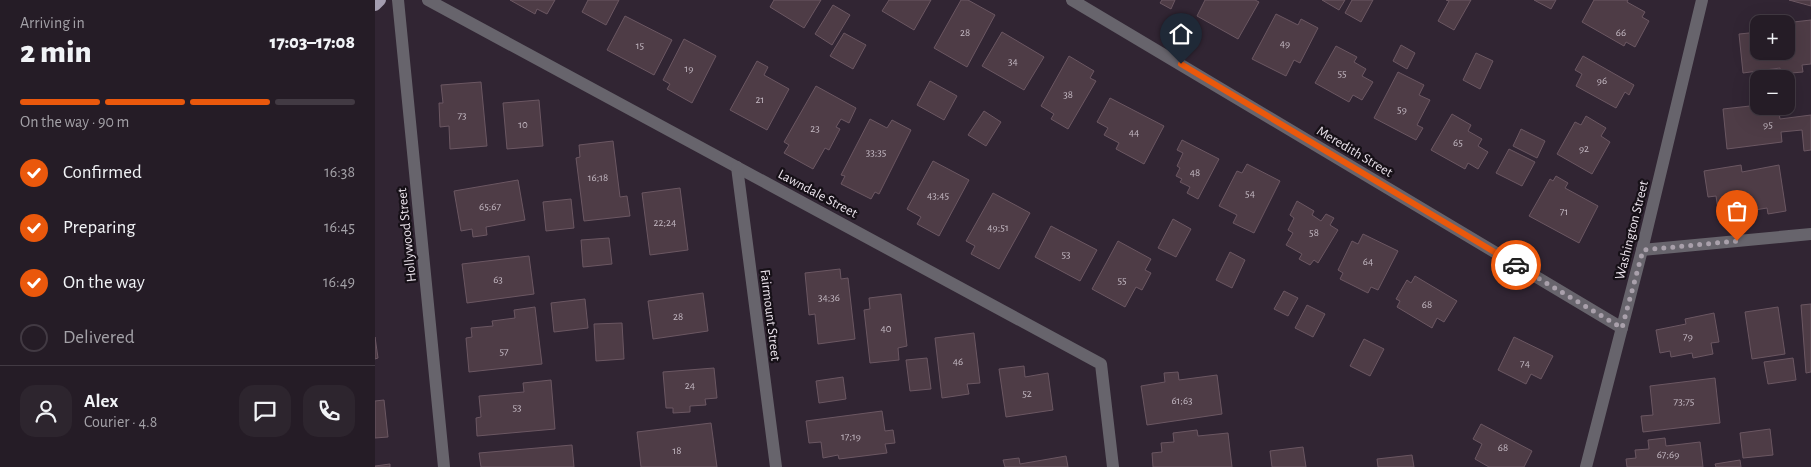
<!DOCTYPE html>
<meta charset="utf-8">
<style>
:root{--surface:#251c26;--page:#2d252e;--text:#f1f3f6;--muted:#a3a1a7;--line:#423a43;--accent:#ea580c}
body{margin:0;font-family:"Alegreya Sans",sans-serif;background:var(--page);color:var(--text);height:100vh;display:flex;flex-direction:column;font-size:19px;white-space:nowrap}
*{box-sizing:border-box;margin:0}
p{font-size:16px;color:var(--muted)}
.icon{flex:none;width:28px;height:28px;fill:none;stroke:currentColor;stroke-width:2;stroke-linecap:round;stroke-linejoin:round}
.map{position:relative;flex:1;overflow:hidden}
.drawer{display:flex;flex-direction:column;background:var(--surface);width:375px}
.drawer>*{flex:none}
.fabs{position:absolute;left:1375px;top:15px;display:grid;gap:10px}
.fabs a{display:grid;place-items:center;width:45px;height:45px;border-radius:10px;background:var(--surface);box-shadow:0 5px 20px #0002,0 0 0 1px var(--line);font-size:25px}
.pin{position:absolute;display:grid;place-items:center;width:42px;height:42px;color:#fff;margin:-51px -21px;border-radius:50% 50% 50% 0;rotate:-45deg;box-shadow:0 0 5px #0007}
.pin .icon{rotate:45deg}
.courier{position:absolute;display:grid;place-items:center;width:50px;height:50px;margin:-25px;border:4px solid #ea580c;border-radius:50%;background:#fff;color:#222;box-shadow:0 1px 6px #0007}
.summary em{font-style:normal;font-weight:800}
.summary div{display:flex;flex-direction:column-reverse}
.summary{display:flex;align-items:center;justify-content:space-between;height:85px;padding:0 20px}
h1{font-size:32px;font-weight:800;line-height:38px}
.bar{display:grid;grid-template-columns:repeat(4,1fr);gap:8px 5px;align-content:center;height:60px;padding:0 20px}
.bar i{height:6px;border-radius:4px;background:var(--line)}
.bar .active{background:var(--accent)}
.bar p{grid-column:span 4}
.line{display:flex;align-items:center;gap:12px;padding:0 20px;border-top:1px solid var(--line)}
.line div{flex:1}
.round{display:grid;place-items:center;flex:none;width:52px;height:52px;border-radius:15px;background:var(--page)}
ol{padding:0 20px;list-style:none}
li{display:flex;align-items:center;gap:15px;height:55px}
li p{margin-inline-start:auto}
li .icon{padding:5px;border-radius:50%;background:var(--accent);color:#fff;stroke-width:4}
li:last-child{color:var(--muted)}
li i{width:28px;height:28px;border:2px solid var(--line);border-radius:50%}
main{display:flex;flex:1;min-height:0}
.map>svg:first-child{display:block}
.building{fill:#4e3c46;stroke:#6b5762}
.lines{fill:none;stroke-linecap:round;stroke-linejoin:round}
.minor{stroke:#67646c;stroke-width:12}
.primary{stroke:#a39daf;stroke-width:12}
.done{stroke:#a9a0ab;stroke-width:5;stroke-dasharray:0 9}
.route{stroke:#ea580c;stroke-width:6}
.labels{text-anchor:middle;stroke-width:4.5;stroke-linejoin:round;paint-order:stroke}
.number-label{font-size:11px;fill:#c3b8c2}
.street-label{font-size:14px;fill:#eae2eb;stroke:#161017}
</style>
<main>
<section class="drawer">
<div class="summary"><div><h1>2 min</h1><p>Arriving in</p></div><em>17:03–17:08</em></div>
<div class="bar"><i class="active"></i><i class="active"></i><i class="active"></i><i></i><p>On the way · 90 m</p></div>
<ol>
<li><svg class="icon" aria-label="check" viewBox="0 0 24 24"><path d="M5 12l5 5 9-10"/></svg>Confirmed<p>16:38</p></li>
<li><svg class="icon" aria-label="check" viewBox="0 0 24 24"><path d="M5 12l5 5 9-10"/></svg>Preparing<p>16:45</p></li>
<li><svg class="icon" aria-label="check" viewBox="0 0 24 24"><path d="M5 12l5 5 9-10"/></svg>On the way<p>16:49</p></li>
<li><i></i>Delivered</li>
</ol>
<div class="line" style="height:90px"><a class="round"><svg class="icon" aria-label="person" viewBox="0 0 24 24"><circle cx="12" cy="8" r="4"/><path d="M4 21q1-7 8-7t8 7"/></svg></a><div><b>Alex</b><p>Courier · 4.8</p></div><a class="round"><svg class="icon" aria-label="chat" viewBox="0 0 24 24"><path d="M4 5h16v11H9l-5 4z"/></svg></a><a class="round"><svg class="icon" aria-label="phone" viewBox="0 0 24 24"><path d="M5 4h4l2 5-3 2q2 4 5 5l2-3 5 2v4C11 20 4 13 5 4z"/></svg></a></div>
</section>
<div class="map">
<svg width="1436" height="467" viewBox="0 0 1436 467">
<rect width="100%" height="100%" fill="#312533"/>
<g class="building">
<polygon points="135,0 180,0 172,14 162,9 160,14"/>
<polygon points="213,0 244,0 231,25 207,12"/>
<polygon points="399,0 446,0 429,28 395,7"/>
<polygon points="514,0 556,0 539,30 507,11"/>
<polygon points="586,0 593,0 620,15 592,67 559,48"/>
<polygon points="787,0 800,0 796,9 785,3"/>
<polygon points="830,0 880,0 884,2 863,39 822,16"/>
<polygon points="947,0 970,0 964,10"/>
<polygon points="977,0 998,0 986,22 970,13"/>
<polygon points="1071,0 1096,0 1079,30 1063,21 1074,1"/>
<polygon points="1159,0 1181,0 1176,9"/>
<polygon points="1219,0 1253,0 1252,2 1270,12 1267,17 1274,21 1260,47 1251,42 1249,46 1207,22"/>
<polygon points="1414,0 1436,0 1436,6"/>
<polygon points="458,5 475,15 457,45 440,34"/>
<polygon points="901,14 923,25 926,19 943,28 925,63 919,60 911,76 877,59"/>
<polygon points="250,16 297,40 279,75 232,50"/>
<polygon points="1436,20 1436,64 1427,65 1428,72 1405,74 1405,68 1368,73 1364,34 1384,32 1384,51 1411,51 1411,24 1410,23"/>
<polygon points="627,32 669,57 649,90 607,66"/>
<polygon points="469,33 491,45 478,69 455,56"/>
<polygon points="309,39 341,56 317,103 292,89 295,84 288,80"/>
<polygon points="1026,45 1040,53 1032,69 1018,61"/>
<polygon points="961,46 982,57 979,62 991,69 987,76 998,82 987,100 978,95 974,102 940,83"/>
<polygon points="1101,53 1118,61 1105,89 1088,80"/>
<polygon points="694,56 719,71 715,78 721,81 693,129 676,119 679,114 666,106"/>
<polygon points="1208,56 1259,85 1254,95 1250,92 1241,108 1201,86 1207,74 1200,70"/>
<polygon points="382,61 393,67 389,75 414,89 392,130 355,110"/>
<polygon points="1023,72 1049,85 1044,95 1055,100 1042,125 1048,128 1041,140 999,118"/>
<polygon points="555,81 582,96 569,120 542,105"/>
<polygon points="106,82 112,146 75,149 74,126 65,127 64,103 68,103 66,85"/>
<polygon points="441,86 481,108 474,123 466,119 461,127 465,129 454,150 450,148 438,169 409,153 414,145 409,142"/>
<polygon points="735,98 789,126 769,164 741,149 744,143 729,135 733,128 722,122"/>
<polygon points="164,100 168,146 132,149 128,103"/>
<polygon points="1384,105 1403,106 1405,119 1436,115 1436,150 1429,151 1427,130 1406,132 1407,142 1352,149 1348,109"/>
<polygon points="609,111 626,122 611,146 593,135"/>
<polygon points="1077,114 1096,125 1093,131 1107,139 1103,146 1113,152 1103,169 1093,163 1090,169 1056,150"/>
<polygon points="1211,116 1231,128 1226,136 1235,142 1217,174 1182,154 1200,122 1206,125"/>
<polygon points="495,119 512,128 517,120 536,130 504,194 500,192 496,199 466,184 470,176 466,175"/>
<polygon points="1146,129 1170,141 1162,158 1138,146"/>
<polygon points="807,140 844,159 823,199 812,193 815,187 805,182 807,179 801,176 805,168 802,166 808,153 802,150"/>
<polygon points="238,141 245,197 252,196 255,216 209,221 201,158 205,157 204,145"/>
<polygon points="1134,149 1160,162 1147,186 1121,173"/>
<polygon points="558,161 594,180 564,236 542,224 546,217 532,209"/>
<polygon points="872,164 905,181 879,233 858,223 862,215 844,206 862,171 867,173"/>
<polygon points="1366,165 1367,172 1404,165 1411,211 1393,214 1392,208 1344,216 1341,196 1333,197 1329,171"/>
<polygon points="1181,176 1193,183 1190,188 1223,206 1204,243 1154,216 1175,179 1178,181"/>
<polygon points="143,180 150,220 111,227 112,235 98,237 97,229 86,231 79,191"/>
<polygon points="305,188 313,250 275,255 267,193"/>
<polygon points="618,193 655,213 624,269 596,254 600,246 591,241"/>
<polygon points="196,199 199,228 171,231 168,202"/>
<polygon points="922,201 939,211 937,215 946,221 951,214 959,218 955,225 963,230 943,263 939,260 935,265 924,259 927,254 911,245 918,233 913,230 919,218 915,215"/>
<polygon points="798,219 816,229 801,257 783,248"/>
<polygon points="676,226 722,250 705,281 660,257"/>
<polygon points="988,234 1023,251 1003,290 996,287 993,293 965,279 968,273 963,270 977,241 983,244"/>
<polygon points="234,238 237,264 208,267 206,240"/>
<polygon points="743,241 776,259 770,270 776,273 767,290 761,287 750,307 717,289"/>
<polygon points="855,252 870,260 857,288 841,280"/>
<polygon points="154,256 159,294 92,303 87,264"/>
<polygon points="465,269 466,279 473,278 480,339 443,344 440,314 434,315 430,273"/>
<polygon points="1040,276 1082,301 1069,322 1062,318 1057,328 1022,307 1025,301 1021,299 1032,280 1036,283"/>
<polygon points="909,291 923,298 913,316 899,309"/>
<polygon points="328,293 333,331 278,339 273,301"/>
<polygon points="526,294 532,346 523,348 524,360 495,363 489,310 495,309 494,298"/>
<polygon points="210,299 213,328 179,332 176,303"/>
<polygon points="1436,304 1436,372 1431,373 1426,305"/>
<polygon points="932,305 950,314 938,337 920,328"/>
<polygon points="160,307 167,364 94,372 91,338 97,337 96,328 118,326 117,321 140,318 139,310"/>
<polygon points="1403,307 1410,354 1377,359 1370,312"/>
<polygon points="1339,313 1344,342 1336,343 1338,354 1318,358 1317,353 1296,357 1295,351 1285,353 1281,330 1311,324 1310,319"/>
<polygon points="247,323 249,359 221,361 219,324"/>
<polygon points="599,333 605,383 592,384 594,394 567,398 560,338"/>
<polygon points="0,337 3,358 0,359"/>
<polygon points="1139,337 1178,356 1166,379 1156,374 1151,384 1123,370"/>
<polygon points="989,339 1009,349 995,376 975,366"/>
<polygon points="552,358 556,389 535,391 531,360"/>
<polygon points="1418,358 1421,380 1393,384 1389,362"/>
<polygon points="649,366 650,377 673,373 678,410 631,417 624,369"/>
<polygon points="339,368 342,398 330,399 331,405 315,406 315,412 298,413 298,408 291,408 288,372"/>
<polygon points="803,372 804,380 842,375 847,414 772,425 766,386 790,382 789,373"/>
<polygon points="468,377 471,399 444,403 441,381"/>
<polygon points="1340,378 1345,423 1268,432 1266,416 1278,415 1275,386"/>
<polygon points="176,380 180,429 102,436 101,418 106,417 104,396 149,392 148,383"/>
<polygon points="9,400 13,437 0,438 0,401"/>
<polygon points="507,411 510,431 518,430 520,443 510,444 512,453 464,459 463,455 448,458 446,442 434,443 431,421"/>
<polygon points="336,423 342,467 266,467 262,432"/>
<polygon points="1106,424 1157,451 1149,467 1114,467 1100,459 1107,444 1098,439"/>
<polygon points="1395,429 1398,455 1368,458 1365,433"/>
<polygon points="822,430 823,436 853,433 857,467 778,467 777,453 787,452 786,443 799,442 798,433"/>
<polygon points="1290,438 1291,446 1325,442 1328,467 1252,467 1251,459 1261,458 1260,450 1274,449 1273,440"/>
<polygon points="197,445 199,467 106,467 104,453"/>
<polygon points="928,447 931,467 897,467 895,451"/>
<polygon points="1037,455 1039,467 1003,467 1002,459"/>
<polygon points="691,456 693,467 630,467 628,460 644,458 645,464"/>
<polygon points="1365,460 1366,467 1341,467 1340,464"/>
<polygon points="15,464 15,467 0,467 0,466"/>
</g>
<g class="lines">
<g class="minor">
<polyline points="23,0 69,467"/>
<polyline points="53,0 726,364 738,467"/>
<polyline points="697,0 1247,328"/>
<polyline points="362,167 401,467"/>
<polyline points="1267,250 1436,234"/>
<polyline points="1211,467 1267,250 1327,0"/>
</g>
<polyline class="primary" points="0,5 5,0"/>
</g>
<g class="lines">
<polyline class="done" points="1141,265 1247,328 1268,250 1362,241"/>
<polyline class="route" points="806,64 1141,265"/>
</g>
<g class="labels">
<g class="number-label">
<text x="590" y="36">28</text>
<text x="1246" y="36">66</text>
<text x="910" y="47">49</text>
<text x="265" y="49">15</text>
<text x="638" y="65">34</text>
<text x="314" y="72">19</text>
<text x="967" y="77">55</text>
<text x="1227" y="84">96</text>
<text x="693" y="98">38</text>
<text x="385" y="103">21</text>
<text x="1027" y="113">59</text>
<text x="87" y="119">73</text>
<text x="148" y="128">10</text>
<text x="1393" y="128">95</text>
<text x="440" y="132">23</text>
<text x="759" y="136">44</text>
<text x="1083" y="146">65</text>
<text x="1209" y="152">92</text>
<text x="501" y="156">33;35</text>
<text x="820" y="176">48</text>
<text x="223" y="181">16;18</text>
<text x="875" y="197">54</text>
<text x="563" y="199">43;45</text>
<text x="115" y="210">65;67</text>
<text x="1189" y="215">71</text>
<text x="290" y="226">22;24</text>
<text x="623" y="231">49;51</text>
<text x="939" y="236">58</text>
<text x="691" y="258">53</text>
<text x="993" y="265">64</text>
<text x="123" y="283">63</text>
<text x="747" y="284">55</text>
<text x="454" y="301">34;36</text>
<text x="1052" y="308">68</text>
<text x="303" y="320">28</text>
<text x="511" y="332">40</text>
<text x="1313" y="340">79</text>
<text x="129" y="355">57</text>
<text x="583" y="365">46</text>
<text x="1150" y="367">74</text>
<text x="315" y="389">24</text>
<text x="652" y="397">52</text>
<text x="807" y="404">61;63</text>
<text x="1309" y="405">73;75</text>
<text x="142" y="411">53</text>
<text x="476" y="440">17;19</text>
<text x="1128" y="451">68</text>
<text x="302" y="454">18</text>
<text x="1293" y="458">67;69</text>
</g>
<g class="street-label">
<text transform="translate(980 151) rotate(31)" y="5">Meredith Street</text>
<text transform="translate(443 193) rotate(28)" y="5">Lawndale Street</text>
<text transform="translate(1256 230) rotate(-76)" y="5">Washington Street</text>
<text transform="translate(31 235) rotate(-96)" y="5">Hollywood Street</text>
<text transform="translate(396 315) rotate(83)" y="5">Fairmount Street</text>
</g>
</g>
</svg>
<div class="fabs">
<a>+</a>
<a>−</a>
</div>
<div class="pin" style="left:1362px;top:241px;background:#ea580c"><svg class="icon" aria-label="bag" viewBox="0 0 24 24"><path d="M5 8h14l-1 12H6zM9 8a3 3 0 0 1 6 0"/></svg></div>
<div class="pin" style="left:806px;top:64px;background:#1f2937"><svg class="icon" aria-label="home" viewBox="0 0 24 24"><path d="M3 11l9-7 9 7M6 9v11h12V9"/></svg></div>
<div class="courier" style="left:1141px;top:265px"><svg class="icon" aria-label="car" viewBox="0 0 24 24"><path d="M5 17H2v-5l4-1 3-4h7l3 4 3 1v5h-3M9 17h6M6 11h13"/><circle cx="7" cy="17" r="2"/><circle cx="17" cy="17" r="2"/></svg></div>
</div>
</main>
